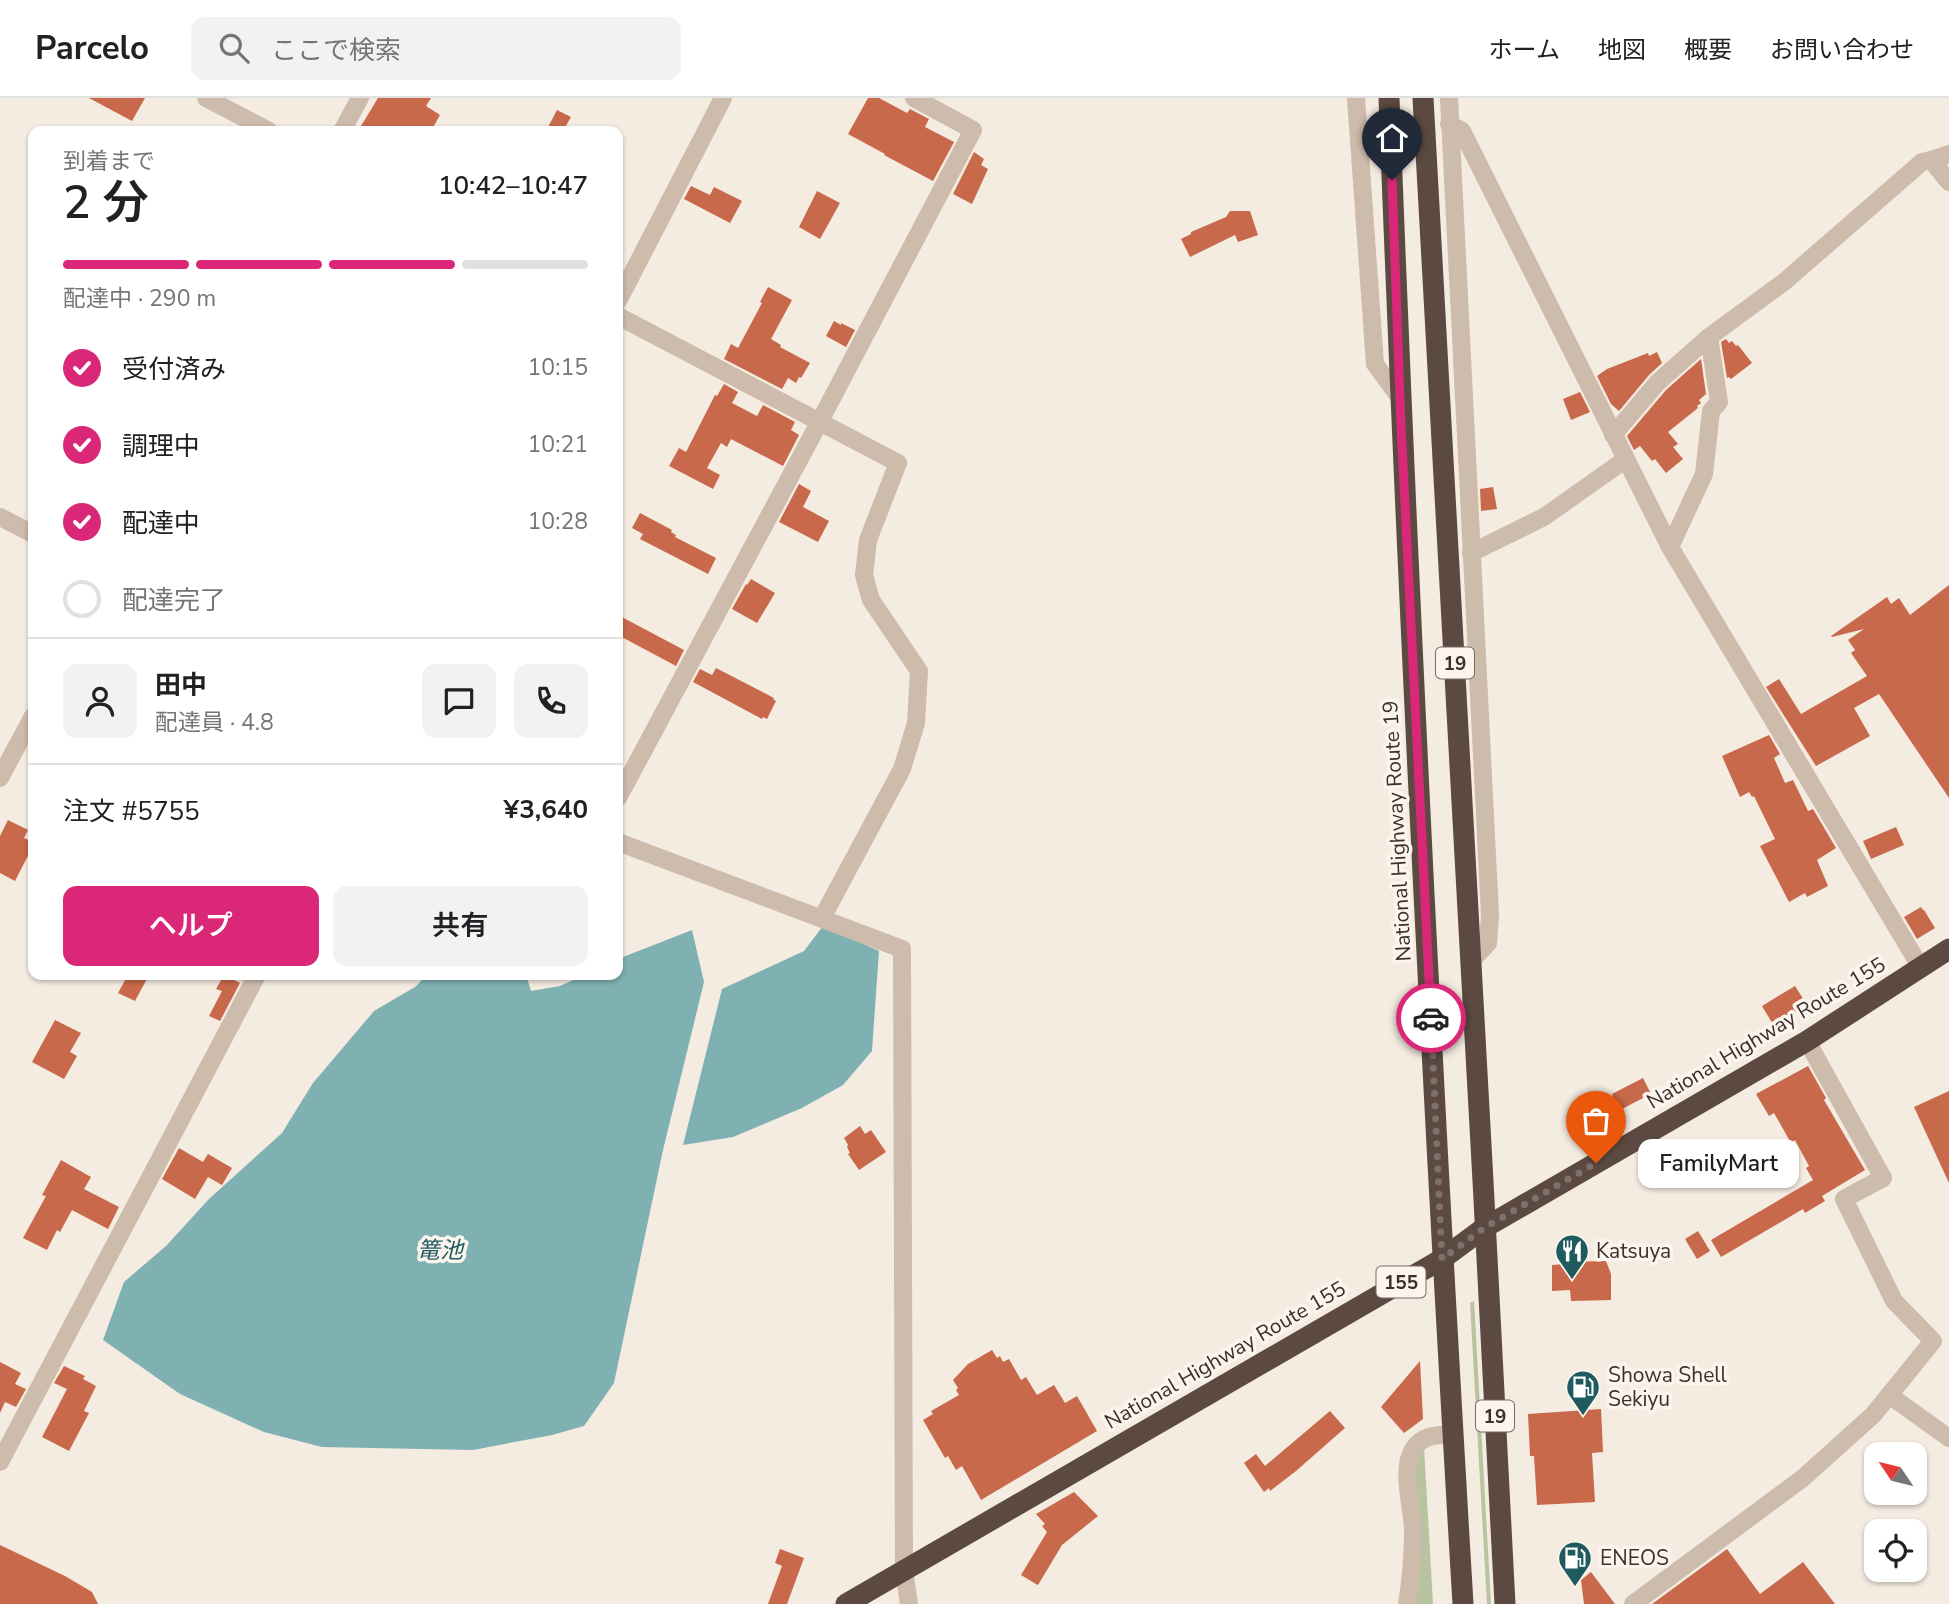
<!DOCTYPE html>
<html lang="ja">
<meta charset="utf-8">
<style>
:root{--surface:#fff;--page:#f2f2f2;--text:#202124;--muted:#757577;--line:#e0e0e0;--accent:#db2777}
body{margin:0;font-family:"Nunito Sans","Noto Sans JP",sans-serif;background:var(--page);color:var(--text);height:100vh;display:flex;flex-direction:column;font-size:26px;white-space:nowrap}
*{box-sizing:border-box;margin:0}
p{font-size:23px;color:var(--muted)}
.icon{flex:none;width:38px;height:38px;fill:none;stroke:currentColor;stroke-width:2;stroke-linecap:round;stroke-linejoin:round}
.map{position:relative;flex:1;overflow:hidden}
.drawer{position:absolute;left:28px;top:28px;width:595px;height:854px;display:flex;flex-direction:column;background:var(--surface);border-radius:14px;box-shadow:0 2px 5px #0004}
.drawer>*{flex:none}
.needle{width:46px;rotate:305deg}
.tools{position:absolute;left:1864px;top:1344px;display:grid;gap:14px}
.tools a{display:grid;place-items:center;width:63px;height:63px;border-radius:14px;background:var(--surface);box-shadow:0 2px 5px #0004;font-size:35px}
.pin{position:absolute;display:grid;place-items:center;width:60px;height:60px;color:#fff;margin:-72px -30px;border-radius:50% 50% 50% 0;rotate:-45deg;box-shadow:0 0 7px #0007}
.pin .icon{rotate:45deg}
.courier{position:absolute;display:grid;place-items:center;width:70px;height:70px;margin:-35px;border:5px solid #db2777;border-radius:50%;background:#fff;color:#222;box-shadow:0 2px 9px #0007}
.bubble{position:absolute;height:49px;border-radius:14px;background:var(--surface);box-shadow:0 2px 5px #0004;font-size:23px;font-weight:600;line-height:49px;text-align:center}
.headline em{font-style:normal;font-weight:600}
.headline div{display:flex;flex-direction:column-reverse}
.headline{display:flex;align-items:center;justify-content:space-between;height:119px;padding:0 35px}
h1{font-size:46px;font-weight:600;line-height:52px}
.bar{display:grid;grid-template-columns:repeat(4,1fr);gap:10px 7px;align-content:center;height:84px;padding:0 35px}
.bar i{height:9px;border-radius:5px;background:var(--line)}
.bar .active{background:var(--accent)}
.bar p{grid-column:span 4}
.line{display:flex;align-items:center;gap:18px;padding:0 35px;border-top:2px solid var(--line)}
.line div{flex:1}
.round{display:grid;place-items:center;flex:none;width:74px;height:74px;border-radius:14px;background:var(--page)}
ol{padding:0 35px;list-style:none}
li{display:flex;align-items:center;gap:21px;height:77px}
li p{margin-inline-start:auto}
li .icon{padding:7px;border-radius:50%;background:var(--accent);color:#fff;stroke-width:4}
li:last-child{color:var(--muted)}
li i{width:38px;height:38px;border:4px solid var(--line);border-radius:50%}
.button{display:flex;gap:14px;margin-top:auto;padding:14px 35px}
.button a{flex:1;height:80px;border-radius:14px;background:var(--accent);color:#fff;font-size:28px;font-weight:600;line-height:80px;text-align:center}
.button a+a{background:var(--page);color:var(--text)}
header{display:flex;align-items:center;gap:42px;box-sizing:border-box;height:98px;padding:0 35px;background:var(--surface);border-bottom:2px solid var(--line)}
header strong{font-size:33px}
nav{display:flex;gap:38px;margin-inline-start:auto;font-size:24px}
.search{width:490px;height:63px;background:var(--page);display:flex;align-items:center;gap:18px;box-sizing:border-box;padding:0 24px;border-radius:14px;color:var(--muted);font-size:26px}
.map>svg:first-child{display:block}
.green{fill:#b8c4a0}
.water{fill:#7fb0b2}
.building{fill:#c8694b}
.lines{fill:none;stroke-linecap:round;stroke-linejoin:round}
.street{stroke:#cdbbac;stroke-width:18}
.highway{stroke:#5c4a42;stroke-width:21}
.done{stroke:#7c716b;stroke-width:7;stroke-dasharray:0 12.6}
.route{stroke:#db2777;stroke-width:9}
.labels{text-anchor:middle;stroke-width:7;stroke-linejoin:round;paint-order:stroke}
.shield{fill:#fbf5ee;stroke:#756b66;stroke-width:2}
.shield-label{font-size:19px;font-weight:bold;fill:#3b302b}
.street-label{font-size:21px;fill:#3b302b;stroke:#fbf5ee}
.poi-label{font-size:21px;fill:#3b302b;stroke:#fbf5ee;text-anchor:start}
.water-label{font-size:23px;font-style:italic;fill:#1f5a5e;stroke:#fbf5ee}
</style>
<header>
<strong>Parcelo</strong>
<div class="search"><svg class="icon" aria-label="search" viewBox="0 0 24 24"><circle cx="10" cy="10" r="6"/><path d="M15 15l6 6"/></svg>ここで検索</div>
<nav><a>ホーム</a><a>地図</a><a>概要</a><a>お問い合わせ</a></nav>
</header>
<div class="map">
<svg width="1949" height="1506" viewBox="0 0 1949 1506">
<rect width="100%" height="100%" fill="#f4ebe1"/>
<g class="green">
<polygon points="1474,1203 1491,1506 1487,1506 1470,1205"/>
<polygon points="1424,1349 1433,1506 1412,1506 1415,1357"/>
</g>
<g class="water">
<polygon points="823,828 879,853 872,953 843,987 802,1010 733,1039 683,1047 722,891 804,853"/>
<polygon points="692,832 704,884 663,1052 614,1285 584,1328 552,1337 473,1352 322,1349 264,1334 180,1296 103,1242 124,1184 166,1148 209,1101 282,1035 313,985 374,913 415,889 427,877 526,877 531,893 560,888 584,877 618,877 618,861"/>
</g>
<g class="building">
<polygon points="89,0 145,0 132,23"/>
<polygon points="378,0 431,0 426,8 440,17 431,33 358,33"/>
<polygon points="868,0 879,0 907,15 910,11 929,21 925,29 954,44 933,83 884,57 885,56 848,36"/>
<polygon points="557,12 571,19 563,33 546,33"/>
<polygon points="974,54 984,61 981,67 988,71 972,106 953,96"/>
<polygon points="691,88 710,97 714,89 742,103 730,125 684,101"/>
<polygon points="817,93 840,105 820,141 799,129"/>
<polygon points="1230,113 1250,113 1258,137 1238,144 1235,137 1190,159 1181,141 1191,136 1191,134 1226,119"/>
<polygon points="768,189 792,202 771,241 781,247 780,249 810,265 801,280 799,279 796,285 788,280 782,291 724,261 731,246 738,250 762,205 760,204"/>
<polygon points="834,223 841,227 841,225 855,232 846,249 826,238"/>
<polygon points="1726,241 1729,245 1732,243 1736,248 1738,247 1752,265 1731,281 1729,279 1727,280 1721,244"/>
<polygon points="1657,254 1662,265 1649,277 1619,313 1611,306 1597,278 1607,271 1648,255 1649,258"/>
<polygon points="1701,261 1706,296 1699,302 1701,305 1697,308 1698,310 1668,334 1678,346 1673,349 1683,361 1666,375 1655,361 1652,363 1640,348 1634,352 1627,338 1666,292"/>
<polygon points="724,286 738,294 732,305 757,318 763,307 795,324 791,332 799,337 783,368 731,341 727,349 721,345 707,370 720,377 713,391 669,368 679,350 686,354 715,297 717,298"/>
<polygon points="1580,294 1590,314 1571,322 1563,301"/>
<polygon points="799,386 811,393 803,409 829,423 818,444 779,424"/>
<polygon points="1493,389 1497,411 1481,413 1480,391"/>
<polygon points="640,415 672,432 671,434 676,437 675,439 716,460 708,476 640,441 643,436 632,430"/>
<polygon points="751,481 775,495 757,525 732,511 746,486 747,487"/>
<polygon points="1949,487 1949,700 1879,596 1854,610 1870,638 1816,668 1766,589 1779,581 1801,616 1867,578 1851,555 1855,552 1848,542 1864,531 1832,539 1831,538 1887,499 1891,506 1899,500 1910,517"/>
<polygon points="618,517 684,552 676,568 618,537"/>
<polygon points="716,570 774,600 773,601 776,603 767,621 763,619 762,621 693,584 700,571 712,577"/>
<polygon points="1769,637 1780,656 1774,660 1785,685 1793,682 1808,713 1813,711 1836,750 1817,762 1828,788 1807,799 1805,795 1789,804 1760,748 1775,741 1754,698 1752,699 1749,694 1740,699 1722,658"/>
<polygon points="8,722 28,732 24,740 33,744 33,748 15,783 0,775 0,738"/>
<polygon points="1896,729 1904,747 1871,761 1863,743"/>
<polygon points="1921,809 1923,812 1924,812 1935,830 1917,841 1904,819"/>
<polygon points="128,877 149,877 135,903 118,895"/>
<polygon points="224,877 240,885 220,923 209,918 222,893 216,891"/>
<polygon points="1795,888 1807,907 1774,928 1762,908"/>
<polygon points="55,922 81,935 70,954 77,958 64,981 32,964"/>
<polygon points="1808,968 1826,1000 1824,1002 1865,1072 1822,1098 1825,1103 1805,1115 1803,1111 1721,1159 1711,1142 1813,1082 1806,1070 1809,1068 1795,1042 1791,1045 1774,1015 1769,1018 1756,996"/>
<polygon points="1643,980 1651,996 1620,1012 1612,996"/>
<polygon points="1949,993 1949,1085 1914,1009"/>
<polygon points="860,1028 865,1036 871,1032 886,1054 859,1072 848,1056 850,1055 847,1049 848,1047 844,1040"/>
<polygon points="179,1050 203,1064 208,1056 232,1070 222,1087 208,1079 195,1101 162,1081"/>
<polygon points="61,1062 91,1079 84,1091 119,1109 108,1131 72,1112 60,1134 57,1132 47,1152 23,1140 46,1098 42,1097"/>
<polygon points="1698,1133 1710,1153 1697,1161 1685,1141"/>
<polygon points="1606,1163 1611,1176 1611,1202 1571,1203 1570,1192 1552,1193 1552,1167 1565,1166 1565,1164"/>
<polygon points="992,1252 997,1260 1000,1258 1003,1264 1009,1261 1021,1282 1026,1279 1037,1297 1054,1287 1065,1305 1077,1298 1097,1333 981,1402 962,1368 956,1372 948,1358 945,1360 923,1322 933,1316 931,1313 959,1297 956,1292 958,1290 953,1282 968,1266"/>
<polygon points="1420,1263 1423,1321 1404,1335 1381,1309"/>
<polygon points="0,1264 21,1275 15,1286 26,1291 16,1309 5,1304 0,1315"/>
<polygon points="64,1268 85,1278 83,1281 96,1288 84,1313 89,1315 69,1353 42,1339 67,1291 54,1285"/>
<polygon points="1601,1311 1603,1354 1592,1355 1595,1404 1537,1407 1534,1358 1530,1358 1528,1316"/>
<polygon points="1330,1313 1345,1330 1296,1373 1270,1393 1269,1390 1264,1394 1244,1365 1256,1356 1265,1368"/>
<polygon points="1074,1394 1098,1418 1062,1447 1038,1487 1036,1486 1021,1477 1047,1434 1042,1428 1045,1426 1036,1416"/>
<polygon points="0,1447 65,1478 92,1494 98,1506 0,1506"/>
<polygon points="780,1451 804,1460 787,1506 768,1506 782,1468 775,1465"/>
<polygon points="1727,1451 1760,1496 1803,1464 1835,1506 1652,1506"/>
<polygon points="1591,1474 1615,1506 1584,1506 1581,1482"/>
</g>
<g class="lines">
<g class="street">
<polyline points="206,0 269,33"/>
<polyline points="1356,0 1375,266 1400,300"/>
<polyline points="1449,0 1490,817 1488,845 1471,863"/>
<polyline points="1449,26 1462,33 1670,449 1921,870"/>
<polyline points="342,33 360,0"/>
<polyline points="1931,62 1949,84"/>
<polyline points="618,203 723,0"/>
<polyline points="618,218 898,365 868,442 864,477 871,502 919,573 916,625 902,671 822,820"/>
<polyline points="1613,337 1658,284 1709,239 1784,184 1922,64 1931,62 1949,56"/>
<polyline points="0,419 33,436"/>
<polyline points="1670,449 1704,376 1711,313 1719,304 1709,239"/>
<polyline points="1471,455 1544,419 1626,361"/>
<polyline points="0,680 33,618"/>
<polyline points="618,700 820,323 973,32 914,0"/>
<polyline points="618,744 902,851 904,1472 909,1506"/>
<polyline points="1889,1297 1949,1340"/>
<polyline points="0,1364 257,877"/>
<path d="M1407,1506C1411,1482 1413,1455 1413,1430C1412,1407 1400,1370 1414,1350C1423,1337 1438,1337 1452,1336"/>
<polyline points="1633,1506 1803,1380 1873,1317 1933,1243 1894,1203 1844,1101 1883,1080 1807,943"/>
</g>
<g class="highway">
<path d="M1389,0C1408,502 1433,1004 1463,1506"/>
<polyline points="1423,0 1483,1083 1505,1506"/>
<polyline points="846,1506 1442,1161 1484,1130 1807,943 1949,851"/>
</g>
</g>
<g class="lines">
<polyline class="done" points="1431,920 1442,1161 1484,1130 1596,1065"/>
<polyline class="route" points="1392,82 1401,328 1431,920"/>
</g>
<defs>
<g id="restaurant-pin" transform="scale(1.75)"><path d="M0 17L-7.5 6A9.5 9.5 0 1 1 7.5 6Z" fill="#1f5a5e" stroke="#fbf5ee"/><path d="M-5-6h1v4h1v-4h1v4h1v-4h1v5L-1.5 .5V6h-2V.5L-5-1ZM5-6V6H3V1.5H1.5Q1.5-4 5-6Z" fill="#fff"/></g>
<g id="fuel-pin" transform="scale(1.75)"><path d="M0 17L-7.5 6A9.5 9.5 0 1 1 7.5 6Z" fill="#1f5a5e" stroke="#fbf5ee"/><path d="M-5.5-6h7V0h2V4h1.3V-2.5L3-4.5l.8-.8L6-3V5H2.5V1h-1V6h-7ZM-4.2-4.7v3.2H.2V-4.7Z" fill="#fff"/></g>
</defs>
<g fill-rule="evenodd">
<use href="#restaurant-pin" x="1572" y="1153"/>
<use href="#fuel-pin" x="1583" y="1289"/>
<use href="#fuel-pin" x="1575" y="1460"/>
</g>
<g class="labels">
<g class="shield">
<rect x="1436" y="549.5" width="38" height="31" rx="5"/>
<rect x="1376.5" y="1168.5" width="49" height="31" rx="5"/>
<rect x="1476" y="1302.5" width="38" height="31" rx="5"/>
</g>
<g class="shield-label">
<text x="1455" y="572">19</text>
<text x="1401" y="1191">155</text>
<text x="1495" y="1325">19</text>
</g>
<g class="street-label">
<text transform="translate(1397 733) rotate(-93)" y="7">National Highway Route 19</text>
<text transform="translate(1766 935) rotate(-31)" y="7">National Highway Route 155</text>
<text transform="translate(1225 1257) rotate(-30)" y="7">National Highway Route 155</text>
</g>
<g class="poi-label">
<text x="1596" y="1160">Katsuya</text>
<text x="1608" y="1284">Showa Shell<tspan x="1608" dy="24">Sekiyu</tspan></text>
<text x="1600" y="1467">ENEOS</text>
</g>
<g class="water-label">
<text x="440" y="1160">篭池</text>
</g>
</g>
</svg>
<div class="tools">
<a><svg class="needle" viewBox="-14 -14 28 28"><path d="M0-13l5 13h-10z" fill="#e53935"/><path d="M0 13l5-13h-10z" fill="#757577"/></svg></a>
<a><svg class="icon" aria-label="locate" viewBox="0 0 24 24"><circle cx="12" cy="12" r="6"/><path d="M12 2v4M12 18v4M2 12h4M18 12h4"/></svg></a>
</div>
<div class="pin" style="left:1596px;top:1065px;background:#ea580c"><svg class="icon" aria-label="bag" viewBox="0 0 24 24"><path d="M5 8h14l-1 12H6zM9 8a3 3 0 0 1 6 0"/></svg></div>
<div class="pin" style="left:1392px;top:82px;background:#1f2937"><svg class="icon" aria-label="home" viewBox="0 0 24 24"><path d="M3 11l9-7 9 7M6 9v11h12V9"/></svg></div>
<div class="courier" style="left:1431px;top:920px"><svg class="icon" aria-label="car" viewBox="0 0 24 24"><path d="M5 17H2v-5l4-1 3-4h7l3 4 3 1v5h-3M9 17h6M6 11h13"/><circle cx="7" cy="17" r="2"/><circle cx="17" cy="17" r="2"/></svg></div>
<div class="bubble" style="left:1638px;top:1041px;width:161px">FamilyMart</div>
<section class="drawer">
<div class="headline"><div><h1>2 分</h1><p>到着まで</p></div><em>10:42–10:47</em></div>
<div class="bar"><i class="active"></i><i class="active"></i><i class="active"></i><i></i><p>配達中 · 290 m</p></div>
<ol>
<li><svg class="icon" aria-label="check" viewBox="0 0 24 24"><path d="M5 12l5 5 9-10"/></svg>受付済み<p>10:15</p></li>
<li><svg class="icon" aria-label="check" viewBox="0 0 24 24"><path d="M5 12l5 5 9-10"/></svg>調理中<p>10:21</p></li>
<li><svg class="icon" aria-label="check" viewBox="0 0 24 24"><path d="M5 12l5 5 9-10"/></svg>配達中<p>10:28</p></li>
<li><i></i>配達完了</li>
</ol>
<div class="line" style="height:126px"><a class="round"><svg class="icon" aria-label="person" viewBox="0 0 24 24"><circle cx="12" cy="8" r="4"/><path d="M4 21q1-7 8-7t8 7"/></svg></a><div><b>田中</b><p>配達員 · 4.8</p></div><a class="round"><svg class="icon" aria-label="chat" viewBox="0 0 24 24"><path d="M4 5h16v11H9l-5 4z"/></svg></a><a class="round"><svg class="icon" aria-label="phone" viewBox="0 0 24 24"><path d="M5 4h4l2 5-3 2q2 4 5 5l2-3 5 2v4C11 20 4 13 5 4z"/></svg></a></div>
<div class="line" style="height:91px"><div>注文 #5755</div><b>¥3,640</b></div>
<div class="button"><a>ヘルプ</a><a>共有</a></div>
</section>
</div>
